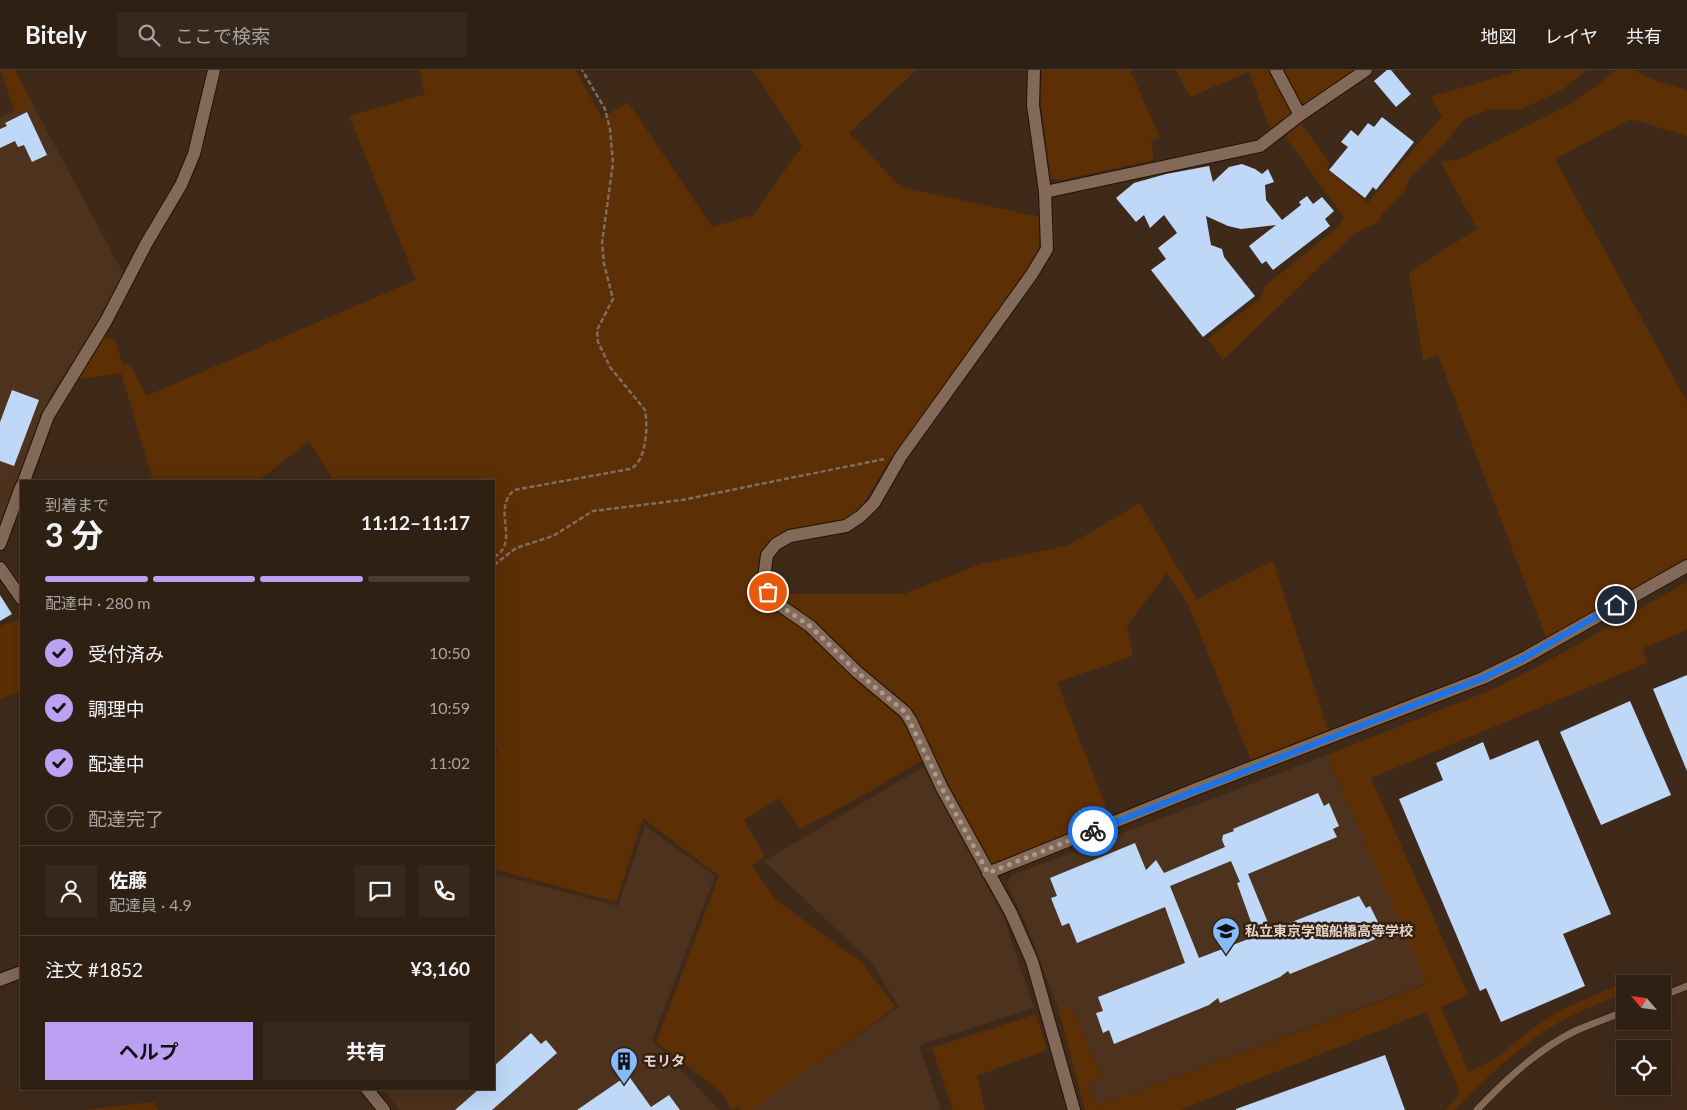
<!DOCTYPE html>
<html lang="ja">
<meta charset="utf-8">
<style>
:root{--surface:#2f2014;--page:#37281d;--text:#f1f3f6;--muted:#a7a3a0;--line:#4a3e34;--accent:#bca0f2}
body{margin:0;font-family:Lato,"Noto Sans JP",sans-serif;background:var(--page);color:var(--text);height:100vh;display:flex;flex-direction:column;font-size:19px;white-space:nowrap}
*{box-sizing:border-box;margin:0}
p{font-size:16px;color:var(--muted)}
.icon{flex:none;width:28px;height:28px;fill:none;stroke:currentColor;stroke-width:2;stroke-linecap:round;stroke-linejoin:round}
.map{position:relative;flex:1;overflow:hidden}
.panel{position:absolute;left:20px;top:410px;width:475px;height:610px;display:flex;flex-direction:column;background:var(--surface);border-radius:0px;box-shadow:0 5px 20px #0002,0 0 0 1px var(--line)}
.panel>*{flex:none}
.needle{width:32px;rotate:298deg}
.fabs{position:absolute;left:1616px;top:905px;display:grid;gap:10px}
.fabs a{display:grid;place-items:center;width:55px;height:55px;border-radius:0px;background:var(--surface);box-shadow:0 5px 20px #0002,0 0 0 1px var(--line);font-size:25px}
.pin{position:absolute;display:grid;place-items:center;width:42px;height:42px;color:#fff;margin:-21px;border:2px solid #fff;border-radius:50%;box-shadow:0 1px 5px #0007}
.courier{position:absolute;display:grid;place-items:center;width:50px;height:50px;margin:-25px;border:4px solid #1a73e8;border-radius:50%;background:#fff;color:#222;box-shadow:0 1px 6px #0007}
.headline em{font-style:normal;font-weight:700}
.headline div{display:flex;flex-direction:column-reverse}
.headline{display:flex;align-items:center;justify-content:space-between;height:85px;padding:0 25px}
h1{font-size:32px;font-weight:700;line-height:38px}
.bar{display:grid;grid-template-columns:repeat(4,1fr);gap:8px 5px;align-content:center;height:60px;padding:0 25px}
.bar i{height:6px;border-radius:4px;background:var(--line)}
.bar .on{background:var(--accent)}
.bar p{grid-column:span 4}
.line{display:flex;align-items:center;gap:12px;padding:0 25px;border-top:1px solid var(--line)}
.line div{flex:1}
.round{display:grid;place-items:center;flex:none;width:52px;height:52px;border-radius:0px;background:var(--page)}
ol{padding:0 25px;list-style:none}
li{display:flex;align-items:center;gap:15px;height:55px}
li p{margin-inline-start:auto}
li .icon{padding:5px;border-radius:50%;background:var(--accent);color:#111;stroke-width:4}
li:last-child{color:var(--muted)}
li i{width:28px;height:28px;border:2px solid var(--line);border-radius:50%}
.primary-button{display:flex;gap:10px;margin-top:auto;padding:10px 25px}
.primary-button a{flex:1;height:58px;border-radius:0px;background:var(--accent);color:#111;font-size:20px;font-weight:700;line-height:58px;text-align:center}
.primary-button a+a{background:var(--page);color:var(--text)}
header{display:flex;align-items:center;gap:30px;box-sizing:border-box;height:70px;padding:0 25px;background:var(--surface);border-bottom:1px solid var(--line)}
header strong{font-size:24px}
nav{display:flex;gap:28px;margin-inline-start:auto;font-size:18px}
.search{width:350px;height:45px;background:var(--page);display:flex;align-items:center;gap:12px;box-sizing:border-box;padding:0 18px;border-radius:0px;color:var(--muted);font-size:19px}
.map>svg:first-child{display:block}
.built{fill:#4d321d}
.green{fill:#5d2f05}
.building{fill:#bfd8f7;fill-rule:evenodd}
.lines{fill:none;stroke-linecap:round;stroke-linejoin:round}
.service-casing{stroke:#251204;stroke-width:8}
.minor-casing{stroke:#251204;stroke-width:14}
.secondary-casing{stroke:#251204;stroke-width:14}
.path{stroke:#7f6d5f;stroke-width:2.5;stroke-dasharray:5 2.5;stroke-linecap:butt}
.service{stroke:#826958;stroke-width:7}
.minor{stroke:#826958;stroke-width:12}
.secondary{stroke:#826958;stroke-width:12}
.done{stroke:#aa998d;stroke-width:5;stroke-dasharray:0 9}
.route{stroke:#1a73e8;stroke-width:6}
.labels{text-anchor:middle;stroke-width:5;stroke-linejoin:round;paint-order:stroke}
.poi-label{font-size:14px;font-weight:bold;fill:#e3d5cb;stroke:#342011;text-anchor:start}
</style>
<header>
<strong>Bitely</strong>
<div class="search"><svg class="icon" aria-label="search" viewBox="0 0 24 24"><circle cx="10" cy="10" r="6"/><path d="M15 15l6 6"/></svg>ここで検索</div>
<nav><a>地図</a><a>レイヤ</a><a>共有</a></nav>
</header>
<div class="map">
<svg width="1687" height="1040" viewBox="0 0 1687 1040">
<rect width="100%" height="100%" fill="#3f2a1a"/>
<g class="built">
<polygon points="31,31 123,203 102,249 52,323 0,457 0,47"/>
<polygon points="1327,685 1427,913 1098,1036 1087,1015 1102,1007 1071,937 1059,941 1027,856 1007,813 1012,805"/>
<polygon points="923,697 1003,845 1034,938 919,975 941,1040 749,1040 899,937 871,892 764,791"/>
<polygon points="645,756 715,806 652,970 720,1040 400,1040 384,1019 494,1019 494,804 618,836"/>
</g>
<g class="green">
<polygon points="0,0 15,0 34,36 16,44"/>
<polygon points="419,0 576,0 602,48 628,32 712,157 753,145 802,76 753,0 916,0 849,63 901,117 1039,147 1039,183 888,393 863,435 847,449 837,453 783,462 769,472 761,482 758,493 758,513 763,528 775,541 806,561 852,606 900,646 923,690 855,730 800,759 779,728 744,750 765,786 752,796 776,830 861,892 896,937 752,1040 741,1040 739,1037 732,1040 722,1023 656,972 719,806 643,748 616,832 494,799 494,692 498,679 494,673 494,411 334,411 309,371 258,411 153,411 121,303 79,309 104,267 115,270 123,295 131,295 146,326 416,210 349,46 425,24"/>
<polygon points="1042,0 1130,0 1160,68 1151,71 1154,90 1061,110 1051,109 1041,34"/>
<polygon points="1176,0 1268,0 1293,42 1270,59 1249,2 1190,27"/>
<polygon points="1282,0 1352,0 1353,1 1306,34 1299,33"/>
<polygon points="1522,0 1587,0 1565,18 1522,39 1491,39 1466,48 1443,75 1409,108 1404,123 1383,143 1378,152 1354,164 1223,290 1208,269 1261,228 1264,217 1339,156 1344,147 1286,68 1288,64 1301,53 1330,93 1326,98 1368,133 1442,46 1430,27"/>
<polygon points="1617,0 1632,0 1659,12 1687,20 1687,66 1631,49 1555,89 1687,332 1687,488 1547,570 1438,285 1423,291 1409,202 1477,159 1441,92 1460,89 1573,33"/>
<path d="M1140,433C1159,465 1177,498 1197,529L1273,491L1328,660L1251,690L1188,534L1167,503L1127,556L1133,586L1057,612L1110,747L995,794L988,791L911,642L776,524H904L981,494L1069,475Z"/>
<path d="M1687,512V560L1643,578L1647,593L1371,708L1468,925L1441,937L1469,1002L1495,989L1533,958L1561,940L1636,907L1640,914H1625V922C1605,931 1584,939 1565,949C1523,972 1488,1006 1455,1040H1446L1460,1023L1426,942L1180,1040H1085L1059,941L1071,937L1102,1007L1087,1015L1098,1036L1427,914L1327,685L1494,619L1548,591Z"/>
<polygon points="18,550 21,555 21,622 0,628 0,556"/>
<polygon points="1036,944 1047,980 977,1006 985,1040 953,1040 932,978"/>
<polygon points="154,1032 158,1040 81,1040"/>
</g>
<g class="building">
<polygon points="1387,0 1391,0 1411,24 1396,37 1374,11"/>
<polygon points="27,42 47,85 32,92 24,75 18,77 15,71 0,78 0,59 7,56 5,53"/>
<polygon points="1382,47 1414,72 1376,120 1373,117 1365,128 1329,100 1348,77 1341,72 1351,60 1358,66 1368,53 1374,57"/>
<polygon points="1242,94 1255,99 1262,104 1268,99 1274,112 1265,115 1266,130 1282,150 1301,135 1299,132 1307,126 1313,134 1322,127 1334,141 1325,149 1330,156 1273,200 1266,191 1262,194 1249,176 1276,155 1241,159 1228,156 1206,146 1211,175 1222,179 1224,187 1255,226 1203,267 1151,200 1166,189 1158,178 1177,163 1164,145 1150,158 1144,145 1136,152 1116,128 1134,113 1166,104 1209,96 1213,112 1229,97"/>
<polygon points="12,320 39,330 14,396 0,391 0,352"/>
<polygon points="0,525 12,544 0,551"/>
<polygon points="1687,605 1687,701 1653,619"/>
<polygon points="1630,631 1671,725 1601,755 1560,662"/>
<polygon points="1538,670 1611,844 1563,864 1585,916 1501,952 1486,918 1480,921 1399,729 1443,710 1436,693 1483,672 1490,690"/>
<path d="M1318,723L1324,736L1329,733L1339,756L1333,759L1337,767L1248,804L1271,860L1359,826L1366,838L1370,836L1380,856L1373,858L1378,868L1290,904L1288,901L1280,907L1220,933L1218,928L1209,935L1114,974L1109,960L1103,963L1096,943L1103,941L1098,927L1185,893L1165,837L1077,873L1069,853L1062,856L1051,828L1057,826L1050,808L1135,773L1146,800L1156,790L1164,803L1225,777L1222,770L1223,765L1234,761L1233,759ZM1231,791L1240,812L1237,813L1256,866L1199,888L1170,816Z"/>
<polygon points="531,963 541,974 546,970 557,983 492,1040 455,1040 479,1019 494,1019 494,996"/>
<polygon points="1385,985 1405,1040 1236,1040 1236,1039"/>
<polygon points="628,1005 651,1037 669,1025 680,1040 577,1040"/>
</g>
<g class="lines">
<g class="service-casing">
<g id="service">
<polyline points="1662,926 1687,916"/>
<path d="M1477,1040C1505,1010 1538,979 1575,961C1591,954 1609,948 1625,941"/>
</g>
</g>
<g class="minor-casing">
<g id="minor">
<polyline points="1034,0 1033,35 1045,122 1047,179 1032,204 901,386 874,433 861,446 846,456 790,466 776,474 767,485 764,508 769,522 778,534 810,556 857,602 905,642 911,651 942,718 1011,843 1032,891 1074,1040"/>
<polyline points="1276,0 1300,45"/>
<polyline points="1045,122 1260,76 1300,45 1366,0"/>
<polyline points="24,411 48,346 106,251 146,174 181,115 194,84 214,0"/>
<polyline points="0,474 21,417"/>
<polyline points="988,803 1196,719 1483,608 1524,588 1687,496"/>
<polyline points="0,910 21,902"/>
</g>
</g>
<g class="secondary-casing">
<g id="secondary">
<polyline points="0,498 21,528"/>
<polyline points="367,1019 384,1040"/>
</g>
</g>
<g class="path">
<path d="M494,487C521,472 491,441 514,420L630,399C647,392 648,355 645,340L610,297L598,272L597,260L613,229L604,194L602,173L613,93L610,59L605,39L582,0"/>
<polyline points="494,495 516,478 553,466 593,441 682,430 884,389"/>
</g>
<use href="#service" class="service"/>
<use href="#minor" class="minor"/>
<use href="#secondary" class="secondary"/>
</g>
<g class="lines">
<polyline class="done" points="768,522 778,534 810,556 857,602 905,642 942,718 988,803 1093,761"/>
<polyline class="route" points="1093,761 1483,608 1524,588 1616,535"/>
</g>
<defs>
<g id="school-pin" transform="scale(1.4375)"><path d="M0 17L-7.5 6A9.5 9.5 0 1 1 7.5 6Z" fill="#85bbfb" stroke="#342011"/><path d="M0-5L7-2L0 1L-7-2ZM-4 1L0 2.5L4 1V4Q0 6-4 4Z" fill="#111"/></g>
<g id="building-pin" transform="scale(1.4375)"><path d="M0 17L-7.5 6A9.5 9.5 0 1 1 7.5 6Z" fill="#85bbfb" stroke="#342011"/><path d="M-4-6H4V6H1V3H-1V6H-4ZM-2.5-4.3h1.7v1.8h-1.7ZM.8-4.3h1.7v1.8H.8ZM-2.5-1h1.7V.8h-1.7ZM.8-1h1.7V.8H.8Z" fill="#111"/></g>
</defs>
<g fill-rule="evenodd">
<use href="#school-pin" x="1226" y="861"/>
<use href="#building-pin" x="624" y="991"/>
</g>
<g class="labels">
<g class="poi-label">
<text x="1245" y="866">私立東京学館船橋高等学校</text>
<text x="643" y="996">モリタ</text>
</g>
</g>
</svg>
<div class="fabs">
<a><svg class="needle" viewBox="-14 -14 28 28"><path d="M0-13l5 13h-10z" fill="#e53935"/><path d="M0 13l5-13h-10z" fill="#a7a3a0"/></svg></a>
<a><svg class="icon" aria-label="locate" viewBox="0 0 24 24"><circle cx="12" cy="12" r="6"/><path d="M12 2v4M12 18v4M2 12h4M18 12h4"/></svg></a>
</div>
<div class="pin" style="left:768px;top:522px;background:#ea580c"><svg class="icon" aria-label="bag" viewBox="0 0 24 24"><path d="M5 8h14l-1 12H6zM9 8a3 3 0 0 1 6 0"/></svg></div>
<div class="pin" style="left:1616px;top:535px;background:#1f2937"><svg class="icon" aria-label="home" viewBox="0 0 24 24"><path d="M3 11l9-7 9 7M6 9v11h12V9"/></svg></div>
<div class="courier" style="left:1093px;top:761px"><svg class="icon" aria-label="bike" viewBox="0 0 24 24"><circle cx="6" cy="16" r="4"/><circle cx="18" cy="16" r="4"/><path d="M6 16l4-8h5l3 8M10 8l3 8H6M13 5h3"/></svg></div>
<section class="panel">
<div class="headline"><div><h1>3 分</h1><p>到着まで</p></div><em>11:12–11:17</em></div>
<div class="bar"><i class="on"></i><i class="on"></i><i class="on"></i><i></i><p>配達中 · 280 m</p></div>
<ol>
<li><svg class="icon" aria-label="check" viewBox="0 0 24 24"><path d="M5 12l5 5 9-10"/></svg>受付済み<p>10:50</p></li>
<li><svg class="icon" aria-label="check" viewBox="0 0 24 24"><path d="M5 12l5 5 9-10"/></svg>調理中<p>10:59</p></li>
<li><svg class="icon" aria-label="check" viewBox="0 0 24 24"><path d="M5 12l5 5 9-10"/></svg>配達中<p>11:02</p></li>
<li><i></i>配達完了</li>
</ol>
<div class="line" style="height:90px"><a class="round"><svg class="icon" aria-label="person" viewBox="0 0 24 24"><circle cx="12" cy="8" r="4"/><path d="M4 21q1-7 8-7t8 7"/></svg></a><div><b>佐藤</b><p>配達員 · 4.9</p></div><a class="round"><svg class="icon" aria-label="chat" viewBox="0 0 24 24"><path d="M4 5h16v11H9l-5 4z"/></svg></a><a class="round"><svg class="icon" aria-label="phone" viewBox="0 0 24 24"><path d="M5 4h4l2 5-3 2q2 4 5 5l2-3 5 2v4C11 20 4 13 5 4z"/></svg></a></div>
<div class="line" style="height:65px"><div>注文 #1852</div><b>¥3,160</b></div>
<div class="primary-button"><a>ヘルプ</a><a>共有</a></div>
</section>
</div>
